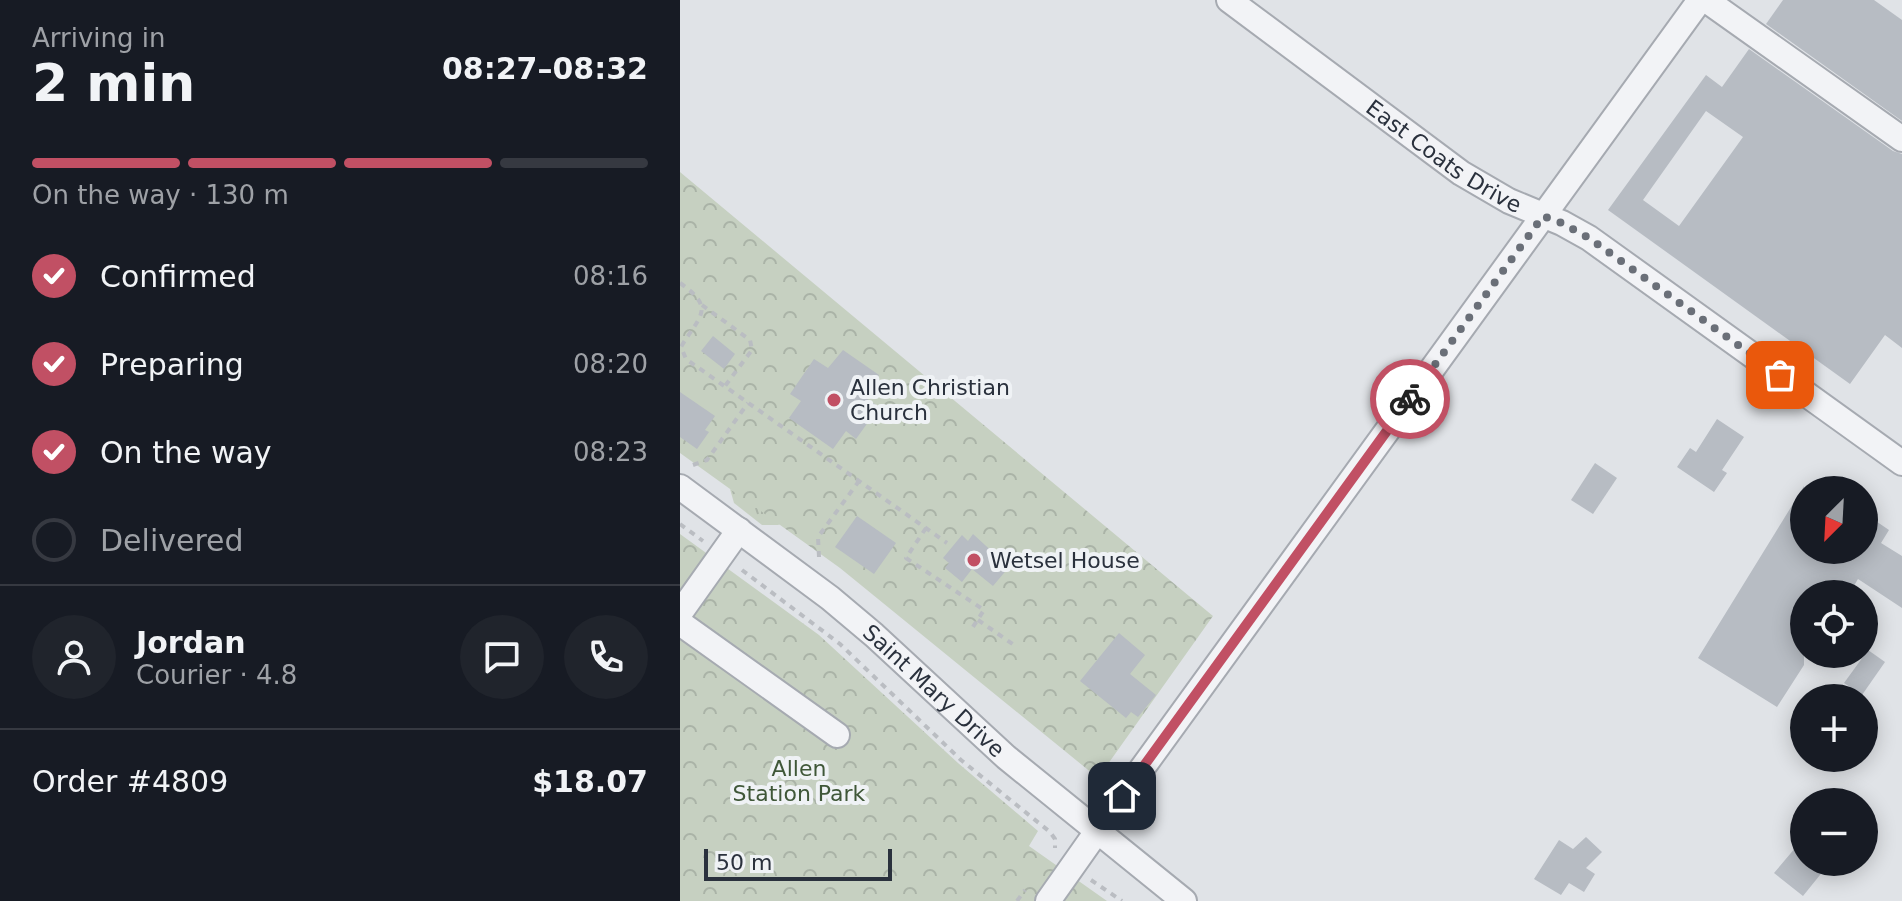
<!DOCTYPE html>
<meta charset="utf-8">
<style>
:root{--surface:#171b24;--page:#20242c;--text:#f1f3f6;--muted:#9ea1a6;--line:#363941;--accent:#c15064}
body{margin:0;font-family:"DejaVu Sans",sans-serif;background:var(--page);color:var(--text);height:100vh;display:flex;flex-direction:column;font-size:30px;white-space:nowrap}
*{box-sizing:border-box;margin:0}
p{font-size:26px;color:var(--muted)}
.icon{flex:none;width:44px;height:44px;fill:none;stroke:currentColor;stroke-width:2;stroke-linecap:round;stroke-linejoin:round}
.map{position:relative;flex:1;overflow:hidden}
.panel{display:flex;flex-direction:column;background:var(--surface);width:680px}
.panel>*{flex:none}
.needle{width:52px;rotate:204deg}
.controls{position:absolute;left:1110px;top:476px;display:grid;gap:16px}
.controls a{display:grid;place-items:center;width:88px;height:88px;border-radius:50%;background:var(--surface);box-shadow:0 4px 20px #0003;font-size:40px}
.scale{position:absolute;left:24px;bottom:20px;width:188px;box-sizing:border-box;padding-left:8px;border:4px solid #2a313d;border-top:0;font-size:22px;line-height:28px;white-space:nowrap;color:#2a313d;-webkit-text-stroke:6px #eff2f5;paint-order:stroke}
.pin{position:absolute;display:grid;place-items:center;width:68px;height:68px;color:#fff;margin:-34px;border-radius:16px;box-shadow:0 4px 12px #0006}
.courier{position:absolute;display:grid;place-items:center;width:80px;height:80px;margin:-40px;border:6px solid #c15064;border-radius:50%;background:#fff;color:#222;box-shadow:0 2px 10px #0007}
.overview em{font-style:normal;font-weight:700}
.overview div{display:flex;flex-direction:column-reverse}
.overview{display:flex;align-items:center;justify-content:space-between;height:136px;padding:0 32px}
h1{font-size:52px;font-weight:700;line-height:60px}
.bar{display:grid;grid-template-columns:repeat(4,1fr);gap:12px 8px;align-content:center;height:96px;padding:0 32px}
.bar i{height:10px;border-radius:6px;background:var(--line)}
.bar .selected{background:var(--accent)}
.bar p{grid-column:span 4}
.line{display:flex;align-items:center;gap:20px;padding:0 32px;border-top:2px solid var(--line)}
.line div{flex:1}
.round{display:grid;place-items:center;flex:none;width:84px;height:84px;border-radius:42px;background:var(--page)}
ol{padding:0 32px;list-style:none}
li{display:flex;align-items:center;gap:24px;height:88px}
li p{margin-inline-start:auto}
li .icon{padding:8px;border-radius:50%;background:var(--accent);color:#fff;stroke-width:4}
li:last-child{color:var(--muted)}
li i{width:44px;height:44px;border:4px solid var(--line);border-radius:50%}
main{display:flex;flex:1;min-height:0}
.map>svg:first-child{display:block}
.grass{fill:url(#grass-tufts)}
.forest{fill:url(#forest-crowns)}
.building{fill:#b7bcc3;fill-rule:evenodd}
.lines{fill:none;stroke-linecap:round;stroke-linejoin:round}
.minor-casing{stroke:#a6aab1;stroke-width:28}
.path{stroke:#babdc2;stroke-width:4;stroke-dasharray:6 6;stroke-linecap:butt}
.minor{stroke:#f2f3f6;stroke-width:24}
.done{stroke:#6a6f78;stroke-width:8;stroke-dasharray:0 14.4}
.route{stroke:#c15064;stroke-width:10}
.poi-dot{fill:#c15064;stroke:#eff2f5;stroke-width:3}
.labels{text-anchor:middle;stroke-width:8;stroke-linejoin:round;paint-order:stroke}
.street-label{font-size:22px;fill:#2a313d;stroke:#eff2f5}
.poi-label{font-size:22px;fill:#2a313d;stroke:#eff2f5;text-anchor:start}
.park-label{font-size:22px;fill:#3f5738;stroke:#eff2f5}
</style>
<main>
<section class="panel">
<div class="overview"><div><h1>2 min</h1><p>Arriving in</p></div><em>08:27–08:32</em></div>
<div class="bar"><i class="selected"></i><i class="selected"></i><i class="selected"></i><i></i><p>On the way · 130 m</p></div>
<ol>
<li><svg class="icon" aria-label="check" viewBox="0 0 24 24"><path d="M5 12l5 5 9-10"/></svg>Confirmed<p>08:16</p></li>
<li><svg class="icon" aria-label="check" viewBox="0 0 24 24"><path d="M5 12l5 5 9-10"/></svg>Preparing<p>08:20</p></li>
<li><svg class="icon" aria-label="check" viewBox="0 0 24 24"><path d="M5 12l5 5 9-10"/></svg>On the way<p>08:23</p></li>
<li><i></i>Delivered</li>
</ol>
<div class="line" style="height:144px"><a class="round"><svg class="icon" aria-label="person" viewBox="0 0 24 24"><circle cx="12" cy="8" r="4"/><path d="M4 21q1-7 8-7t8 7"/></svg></a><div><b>Jordan</b><p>Courier · 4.8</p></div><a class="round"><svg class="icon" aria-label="chat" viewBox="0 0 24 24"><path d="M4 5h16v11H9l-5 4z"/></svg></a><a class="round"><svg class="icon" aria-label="phone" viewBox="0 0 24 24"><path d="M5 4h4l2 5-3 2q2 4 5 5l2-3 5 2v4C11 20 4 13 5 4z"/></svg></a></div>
<div class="line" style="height:104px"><div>Order #4809</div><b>$18.07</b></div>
</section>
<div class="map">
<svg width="1222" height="901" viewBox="0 0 1222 901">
<defs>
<pattern id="grass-tufts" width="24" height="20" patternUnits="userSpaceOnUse" patternTransform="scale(2)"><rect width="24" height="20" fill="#c6d0c1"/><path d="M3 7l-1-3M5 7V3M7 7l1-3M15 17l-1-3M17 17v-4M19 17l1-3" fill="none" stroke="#aab3a7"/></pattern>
<pattern id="forest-crowns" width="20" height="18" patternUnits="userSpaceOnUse" patternTransform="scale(2)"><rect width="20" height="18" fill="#c6d0c1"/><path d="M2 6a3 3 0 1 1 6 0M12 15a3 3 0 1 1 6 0" fill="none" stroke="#aab3a7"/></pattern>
</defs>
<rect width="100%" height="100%" fill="#e0e3e7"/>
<polygon class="grass" points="50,489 106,522 98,525 82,525 54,503"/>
<g class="forest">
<polygon points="0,172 533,616 418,778 160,568 0,453"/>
<polygon points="0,534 139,635 278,763 358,831 349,846 427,901 0,901"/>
</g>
<g class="building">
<polygon points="1103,0 1194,0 1222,20 1222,121 1086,24"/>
<path d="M1069,49L1213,151L1222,154V348L1205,335L1170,384L928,210L1026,75L1042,87ZM1026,111L1063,137L999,226L963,200Z"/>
<polygon points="33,336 55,354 44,369 21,351"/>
<polygon points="163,350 199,375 186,398 199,407 176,439 166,431 153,449 109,418 121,401 110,394 134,359 148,368"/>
<polygon points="0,392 35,416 25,430 29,432 17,449 0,437"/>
<polygon points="1037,419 1064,437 1042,470 1047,473 1034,492 997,467 1010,448 1016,452"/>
<polygon points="915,463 937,478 913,514 891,500"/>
<polygon points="1124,486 1124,550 1184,550 1184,513 1209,530 1201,543 1222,556 1222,608 1178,579 1169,594 1124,594 1124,665 1097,707 1018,658"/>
<polygon points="177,516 216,543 194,574 155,547"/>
<polygon points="293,534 329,567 313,586 292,569 282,582 265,568 269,563 263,558 282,535 288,541"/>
<polygon points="439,633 465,655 450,674 476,695 458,717 451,712 446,718 400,681"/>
<polygon points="1188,650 1205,662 1182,695 1164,683"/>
<polygon points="906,837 922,852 906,868 915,874 904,892 889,883 881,895 854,879 879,840 893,849"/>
<polygon points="1116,847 1124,854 1124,862 1134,862 1144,870 1123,896 1094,873"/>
</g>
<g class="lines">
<g class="minor-casing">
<g id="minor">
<path id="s1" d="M549,0L781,173L829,201L882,223L909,238L1222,463"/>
<polyline points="1026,0 1222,139"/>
<path id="s2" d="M0,487L150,598L194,635L326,757L504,901"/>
<polyline points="0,613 59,530"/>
<polyline points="0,623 157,735"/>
<polyline points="368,901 442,796 1020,0"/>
</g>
</g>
<g class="path">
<path d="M0,283C37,309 19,316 1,347L6,359L267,543"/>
<polyline points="22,305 70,340 72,350 45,386"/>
<polyline points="13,465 27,460 68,403"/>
<polyline points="0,524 23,541"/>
<polyline points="246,528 226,558 304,610 291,630"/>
<polyline points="139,557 138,537 179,481"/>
<polyline points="62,570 160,644 281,760 370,832 375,839 375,848"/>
<polyline points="298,620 334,645"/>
<polyline points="411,880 442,901"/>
<polyline points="337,901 345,890"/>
</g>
<use href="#minor" class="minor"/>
</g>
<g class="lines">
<polyline class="done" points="730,399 863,216 882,223 909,238 1100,375"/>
<polyline class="route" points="442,796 730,399"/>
</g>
<g class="poi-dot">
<circle cx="154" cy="400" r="8"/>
<circle cx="294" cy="560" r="8"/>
</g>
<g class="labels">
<g class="street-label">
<text dy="8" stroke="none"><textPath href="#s1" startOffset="266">East Coats Drive</textPath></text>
<text dy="8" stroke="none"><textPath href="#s2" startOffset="326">Saint Mary Drive</textPath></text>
</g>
<g class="poi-label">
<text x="170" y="395">Allen Christian<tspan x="170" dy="25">Church</tspan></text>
<text x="310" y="568">Wetsel House</text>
</g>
<g class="park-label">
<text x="119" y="776">Allen<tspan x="119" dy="25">Station Park</tspan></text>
</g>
</g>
</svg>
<div class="controls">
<a><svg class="needle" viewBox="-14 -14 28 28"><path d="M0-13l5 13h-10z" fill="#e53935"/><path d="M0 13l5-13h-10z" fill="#9ea1a6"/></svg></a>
<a><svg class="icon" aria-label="locate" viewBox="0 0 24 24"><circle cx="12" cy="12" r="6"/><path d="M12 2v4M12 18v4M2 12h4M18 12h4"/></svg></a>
<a>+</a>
<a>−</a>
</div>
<div class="scale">50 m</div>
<div class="pin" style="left:1100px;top:375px;background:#ea580c"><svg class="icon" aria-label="bag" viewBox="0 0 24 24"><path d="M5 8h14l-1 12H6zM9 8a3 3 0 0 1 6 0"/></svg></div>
<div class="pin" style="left:442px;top:796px;background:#1f2937"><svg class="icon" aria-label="home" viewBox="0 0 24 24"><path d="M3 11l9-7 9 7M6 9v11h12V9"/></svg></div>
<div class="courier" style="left:730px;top:399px"><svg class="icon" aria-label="bike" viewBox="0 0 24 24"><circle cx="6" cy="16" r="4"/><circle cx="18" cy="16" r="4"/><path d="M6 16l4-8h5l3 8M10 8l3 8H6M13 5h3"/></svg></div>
</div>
</main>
